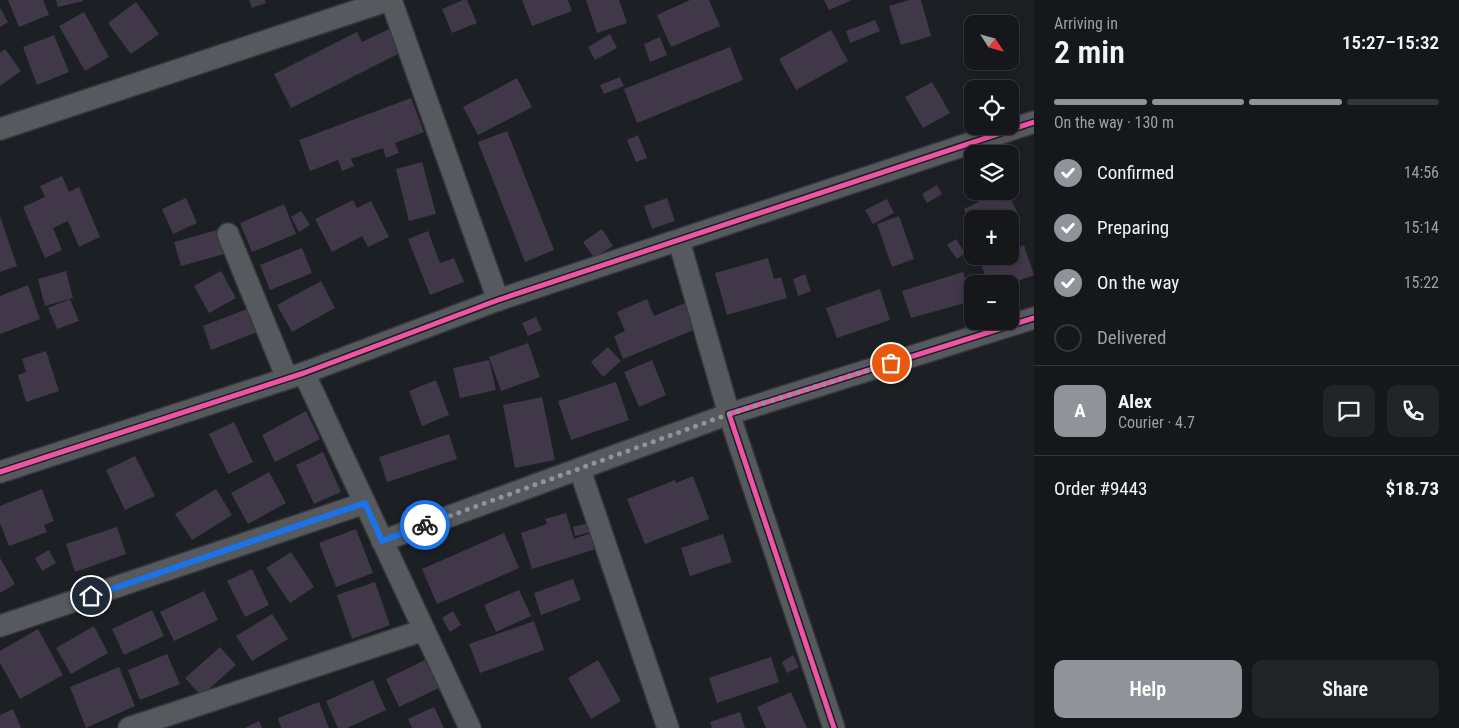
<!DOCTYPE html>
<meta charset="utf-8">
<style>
:root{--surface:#15171b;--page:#222428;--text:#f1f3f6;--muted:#9d9fa3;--line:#34363a;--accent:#909399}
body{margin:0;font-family:"Roboto Condensed",sans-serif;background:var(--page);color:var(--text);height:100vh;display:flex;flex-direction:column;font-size:19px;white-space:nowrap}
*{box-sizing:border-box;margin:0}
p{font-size:16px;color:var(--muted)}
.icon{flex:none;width:28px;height:28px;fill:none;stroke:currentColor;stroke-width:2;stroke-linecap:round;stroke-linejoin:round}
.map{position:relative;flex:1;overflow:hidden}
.panel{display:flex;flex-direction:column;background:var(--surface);width:425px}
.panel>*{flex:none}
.needle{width:32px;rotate:126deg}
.fabs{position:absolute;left:964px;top:15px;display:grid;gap:10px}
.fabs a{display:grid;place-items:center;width:55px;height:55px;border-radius:10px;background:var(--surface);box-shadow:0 2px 8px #0003,0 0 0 1px var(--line);font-size:25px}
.pin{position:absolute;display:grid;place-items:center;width:42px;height:42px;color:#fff;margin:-21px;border:2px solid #fff;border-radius:50%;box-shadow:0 1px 5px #0007}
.courier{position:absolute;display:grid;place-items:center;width:50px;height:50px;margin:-25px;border:4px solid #1a73e8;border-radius:50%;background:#fff;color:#222;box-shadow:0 1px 6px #0007}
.head em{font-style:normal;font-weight:600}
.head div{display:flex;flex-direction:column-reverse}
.head{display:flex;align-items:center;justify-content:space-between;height:85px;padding:0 20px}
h1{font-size:32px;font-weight:600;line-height:38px}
.bar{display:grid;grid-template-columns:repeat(4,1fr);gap:8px 5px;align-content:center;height:60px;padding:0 20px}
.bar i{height:6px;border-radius:4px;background:var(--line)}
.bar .selected{background:var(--accent)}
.bar p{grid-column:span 4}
.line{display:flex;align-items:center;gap:12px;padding:0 20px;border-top:1px solid var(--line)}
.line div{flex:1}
.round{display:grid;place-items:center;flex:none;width:52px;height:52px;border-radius:10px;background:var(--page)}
ol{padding:0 20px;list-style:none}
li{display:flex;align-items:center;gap:15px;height:55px}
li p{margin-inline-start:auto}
li .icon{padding:5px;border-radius:50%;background:var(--accent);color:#fff;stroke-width:4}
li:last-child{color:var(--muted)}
li i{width:28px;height:28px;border:2px solid var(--line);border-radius:50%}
.primary-button{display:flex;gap:10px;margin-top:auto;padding:10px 20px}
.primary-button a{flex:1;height:58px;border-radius:10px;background:var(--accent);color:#fff;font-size:20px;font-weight:600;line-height:58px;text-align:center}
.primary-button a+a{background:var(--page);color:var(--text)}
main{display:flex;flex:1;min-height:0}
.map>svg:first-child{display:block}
.building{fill:#403848}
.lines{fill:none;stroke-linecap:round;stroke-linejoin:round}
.minor-casing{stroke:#37393e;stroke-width:24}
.minor{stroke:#56595d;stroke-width:21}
.cycleway-casing{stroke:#181e28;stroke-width:8}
.cycleway{stroke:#f153a3;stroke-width:5}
.done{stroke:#909399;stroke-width:5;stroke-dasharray:0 9}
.route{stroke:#1a73e8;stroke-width:6}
</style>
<main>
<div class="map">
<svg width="1034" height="728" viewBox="0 0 1034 728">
<rect width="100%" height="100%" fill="#1c1f24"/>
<g class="building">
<polygon points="8,0 43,0 49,15 19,27"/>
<polygon points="56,0 83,0 83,1 58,7"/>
<polygon points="249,0 265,0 266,3 252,8"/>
<polygon points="463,0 467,0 477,23 452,33 442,9"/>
<polygon points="522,0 568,0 572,11 532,26"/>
<polygon points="586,0 619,0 627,23 597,33"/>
<polygon points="690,0 709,0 720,26 671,47 657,15"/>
<polygon points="824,0 852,0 829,10"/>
<polygon points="909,0 921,0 931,36 901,45 889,6"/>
<polygon points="136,2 159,34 131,54 108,23"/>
<polygon points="0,8 8,22 0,27"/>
<polygon points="84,12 109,57 85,71 59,26"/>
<polygon points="875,20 880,31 850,43 846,31"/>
<polygon points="389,29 400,53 291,108 274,74 357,32 362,42"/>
<polygon points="831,30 848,61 796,90 779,59"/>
<polygon points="610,34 617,48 595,60 588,47"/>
<polygon points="54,35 69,72 37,85 23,47"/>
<polygon points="660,37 667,55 650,62 644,44"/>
<polygon points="730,47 743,80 637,123 624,89"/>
<polygon points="5,49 21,71 0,86 0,53"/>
<polygon points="620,77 624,86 604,94 600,85"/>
<polygon points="517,78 532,107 478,135 463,107"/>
<polygon points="932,82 950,113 923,128 905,97"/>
<polygon points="411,98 424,132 395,143 399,153 386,158 383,148 351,159 354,166 342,171 338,160 310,171 299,140"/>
<polygon points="507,131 554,250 525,262 478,142"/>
<polygon points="638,135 647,158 636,162 627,140"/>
<polygon points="422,162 436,214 409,221 396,169"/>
<polygon points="62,176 69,192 79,187 100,237 79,247 68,221 53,228 62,250 45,258 23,207 45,197 40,186"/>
<polygon points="937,185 942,194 927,203 922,194"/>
<polygon points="983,191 1007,191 1018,214 1008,219 972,219 972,228 964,209 984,199 981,192"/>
<polygon points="186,198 197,223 173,234 162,209"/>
<polygon points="667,198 675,221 652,229 644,206"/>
<polygon points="887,199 894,213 873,224 865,210"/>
<polygon points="353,200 357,208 371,201 389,237 368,247 362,236 332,252 315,219"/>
<polygon points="284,204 296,234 252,252 240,223"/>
<polygon points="301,211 310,225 299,232 291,217"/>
<polygon points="0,216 17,266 0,272"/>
<polygon points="899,216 914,259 892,267 877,224"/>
<polygon points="602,229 613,246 594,258 583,242"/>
<polygon points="217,230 224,254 181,266 174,242"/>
<polygon points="428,231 440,263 454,258 464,282 430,295 408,239"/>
<polygon points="956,239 965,253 957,259 947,245"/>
<polygon points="1024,245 1034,275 1010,284 988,284 980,261 993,256 1010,256 1010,250"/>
<polygon points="302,248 312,273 270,290 260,265"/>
<polygon points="768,258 774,279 781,277 787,298 727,315 715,273"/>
<polygon points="66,271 73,298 45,306 38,279"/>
<polygon points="221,271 236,298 209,313 194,286"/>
<polygon points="963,272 972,301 911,318 902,291"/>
<polygon points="805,274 811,291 798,296 793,279"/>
<polygon points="321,281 335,308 292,332 277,305"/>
<polygon points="28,285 40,319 0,334 0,296"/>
<polygon points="880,289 890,320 837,338 826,308"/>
<polygon points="70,299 79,321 57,329 48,308"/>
<polygon points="647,299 654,316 685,303 696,329 623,359 614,336 625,331 617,312"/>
<polygon points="252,307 260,331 211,350 203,326"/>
<polygon points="536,317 542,330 528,336 522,323"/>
<polygon points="528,343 540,377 501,391 489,357"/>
<polygon points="608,347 621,361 603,377 591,362"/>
<polygon points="46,351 59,391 26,402 18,375 26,372 22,359"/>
<polygon points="489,360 496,390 460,398 453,368"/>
<polygon points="652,360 666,395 639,407 624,372"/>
<polygon points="436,380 449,415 422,426 409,391"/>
<polygon points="616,382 629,420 571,440 558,401"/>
<polygon points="542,397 555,460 515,468 503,405"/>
<polygon points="306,411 320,439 275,462 262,435"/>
<polygon points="234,422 253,462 228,474 209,434"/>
<polygon points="449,434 457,459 387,482 379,457"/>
<polygon points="323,452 341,492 314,504 296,465"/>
<polygon points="135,456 155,496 125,510 106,470"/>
<polygon points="269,472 286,503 248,524 231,493"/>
<polygon points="693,476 709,519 645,544 627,499 675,480 676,483"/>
<polygon points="42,489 54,521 44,525 47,532 9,546 0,523 0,506"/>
<polygon points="216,489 232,515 192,540 175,514"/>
<polygon points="566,513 574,539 591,533 596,549 532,569 521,533 547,524 545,519"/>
<polygon points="589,523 591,532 575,536 573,527"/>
<polygon points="117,527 126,554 75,572 66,544"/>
<polygon points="356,529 373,573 336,587 319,543"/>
<polygon points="504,533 519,568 437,604 422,569"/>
<polygon points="723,534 732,562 690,576 681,548"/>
<polygon points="49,550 56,563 42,571 35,558"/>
<polygon points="291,552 314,587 290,603 266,568"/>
<polygon points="0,558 15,584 0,593"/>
<polygon points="252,569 269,605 245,617 227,581"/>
<polygon points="573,579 581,600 541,615 534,593"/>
<polygon points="375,582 390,625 352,639 337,595"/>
<polygon points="519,590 531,616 496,632 484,605"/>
<polygon points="204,591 218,620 174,641 160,612"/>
<polygon points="152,610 164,636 124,655 112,629"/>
<polygon points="453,611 461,625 450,632 442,618"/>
<polygon points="272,614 288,639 252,661 236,636"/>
<polygon points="534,621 544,650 480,673 469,644"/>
<polygon points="94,626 108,653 71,674 56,648"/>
<polygon points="38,629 63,675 20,699 0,663 0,651"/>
<polygon points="220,647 236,665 201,696 185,678"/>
<polygon points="167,654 180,684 140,700 128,670"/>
<polygon points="793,655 799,667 787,673 782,662"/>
<polygon points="771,657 779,682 717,703 709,678"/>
<polygon points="425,660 439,688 399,707 386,679"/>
<polygon points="598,660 621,701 591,719 568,678"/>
<polygon points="119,667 135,706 86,728 70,687"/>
<polygon points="373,680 386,710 347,728 338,728 326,701"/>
<polygon points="791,692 807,728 766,728 757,707"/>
<polygon points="319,702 329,728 281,728 278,718"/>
<polygon points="434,707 444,728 412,728 408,719"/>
<polygon points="13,709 21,728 0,728 0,715"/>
<polygon points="740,712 745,728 712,728 710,722"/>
<polygon points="259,721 262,728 245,728"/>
</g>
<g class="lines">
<g class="minor-casing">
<g id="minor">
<polyline points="391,0 498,300"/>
<polyline points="0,129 389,0"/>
<polyline points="228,234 287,378"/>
<polyline points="304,373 470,728"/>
<polyline points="580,470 668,728"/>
<polyline points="0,472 304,373 498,300 1034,122"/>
<polyline points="382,541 729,414 679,241"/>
<polyline points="0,626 365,503"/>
<polyline points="129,728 424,630"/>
<polyline points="834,728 729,414 1034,318"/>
</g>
</g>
<use href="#minor" class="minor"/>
<g class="cycleway-casing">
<g id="cycleway">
<polyline points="0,472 304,373 498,300 1034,122"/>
<polyline points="834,728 729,414 1034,318"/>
</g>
</g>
<use href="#cycleway" class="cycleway"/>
</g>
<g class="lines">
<polyline class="done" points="425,525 729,414 891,363"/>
<polyline class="route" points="91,596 365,503 382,541 425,525"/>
</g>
</svg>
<div class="fabs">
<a><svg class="needle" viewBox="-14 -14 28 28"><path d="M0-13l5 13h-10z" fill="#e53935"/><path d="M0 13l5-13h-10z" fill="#9d9fa3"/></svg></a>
<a><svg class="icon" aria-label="locate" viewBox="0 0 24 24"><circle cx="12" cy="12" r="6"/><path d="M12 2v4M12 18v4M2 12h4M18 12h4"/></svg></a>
<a><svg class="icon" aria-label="layers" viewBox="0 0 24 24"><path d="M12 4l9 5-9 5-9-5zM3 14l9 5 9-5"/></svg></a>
<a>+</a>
<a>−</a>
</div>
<div class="pin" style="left:891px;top:363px;background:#ea580c"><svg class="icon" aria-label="bag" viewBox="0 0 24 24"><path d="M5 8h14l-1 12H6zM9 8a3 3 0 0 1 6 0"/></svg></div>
<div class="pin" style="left:91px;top:596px;background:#1f2937"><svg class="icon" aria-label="home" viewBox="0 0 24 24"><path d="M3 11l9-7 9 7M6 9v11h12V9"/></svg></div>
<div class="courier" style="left:425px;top:525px"><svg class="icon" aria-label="bike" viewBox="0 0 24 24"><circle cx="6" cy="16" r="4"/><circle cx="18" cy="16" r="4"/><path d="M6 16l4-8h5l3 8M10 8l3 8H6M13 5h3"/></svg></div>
</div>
<section class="panel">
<div class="head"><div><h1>2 min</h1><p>Arriving in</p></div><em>15:27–15:32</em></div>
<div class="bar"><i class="selected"></i><i class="selected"></i><i class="selected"></i><i></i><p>On the way · 130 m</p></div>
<ol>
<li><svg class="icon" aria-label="check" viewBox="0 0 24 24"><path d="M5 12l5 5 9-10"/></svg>Confirmed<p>14:56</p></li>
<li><svg class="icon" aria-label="check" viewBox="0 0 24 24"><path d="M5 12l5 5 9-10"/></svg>Preparing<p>15:14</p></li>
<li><svg class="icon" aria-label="check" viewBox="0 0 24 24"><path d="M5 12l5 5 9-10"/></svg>On the way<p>15:22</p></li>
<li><i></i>Delivered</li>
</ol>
<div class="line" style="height:90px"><b class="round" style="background:var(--accent);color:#fff">A</b><div><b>Alex</b><p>Courier · 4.7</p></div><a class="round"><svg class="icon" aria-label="chat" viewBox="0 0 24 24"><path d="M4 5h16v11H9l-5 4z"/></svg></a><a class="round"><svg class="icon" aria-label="phone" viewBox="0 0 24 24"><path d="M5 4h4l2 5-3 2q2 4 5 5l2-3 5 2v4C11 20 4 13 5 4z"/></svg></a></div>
<div class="line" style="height:65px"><div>Order #9443</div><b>$18.73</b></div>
<div class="primary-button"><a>Help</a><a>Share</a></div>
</section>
</main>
